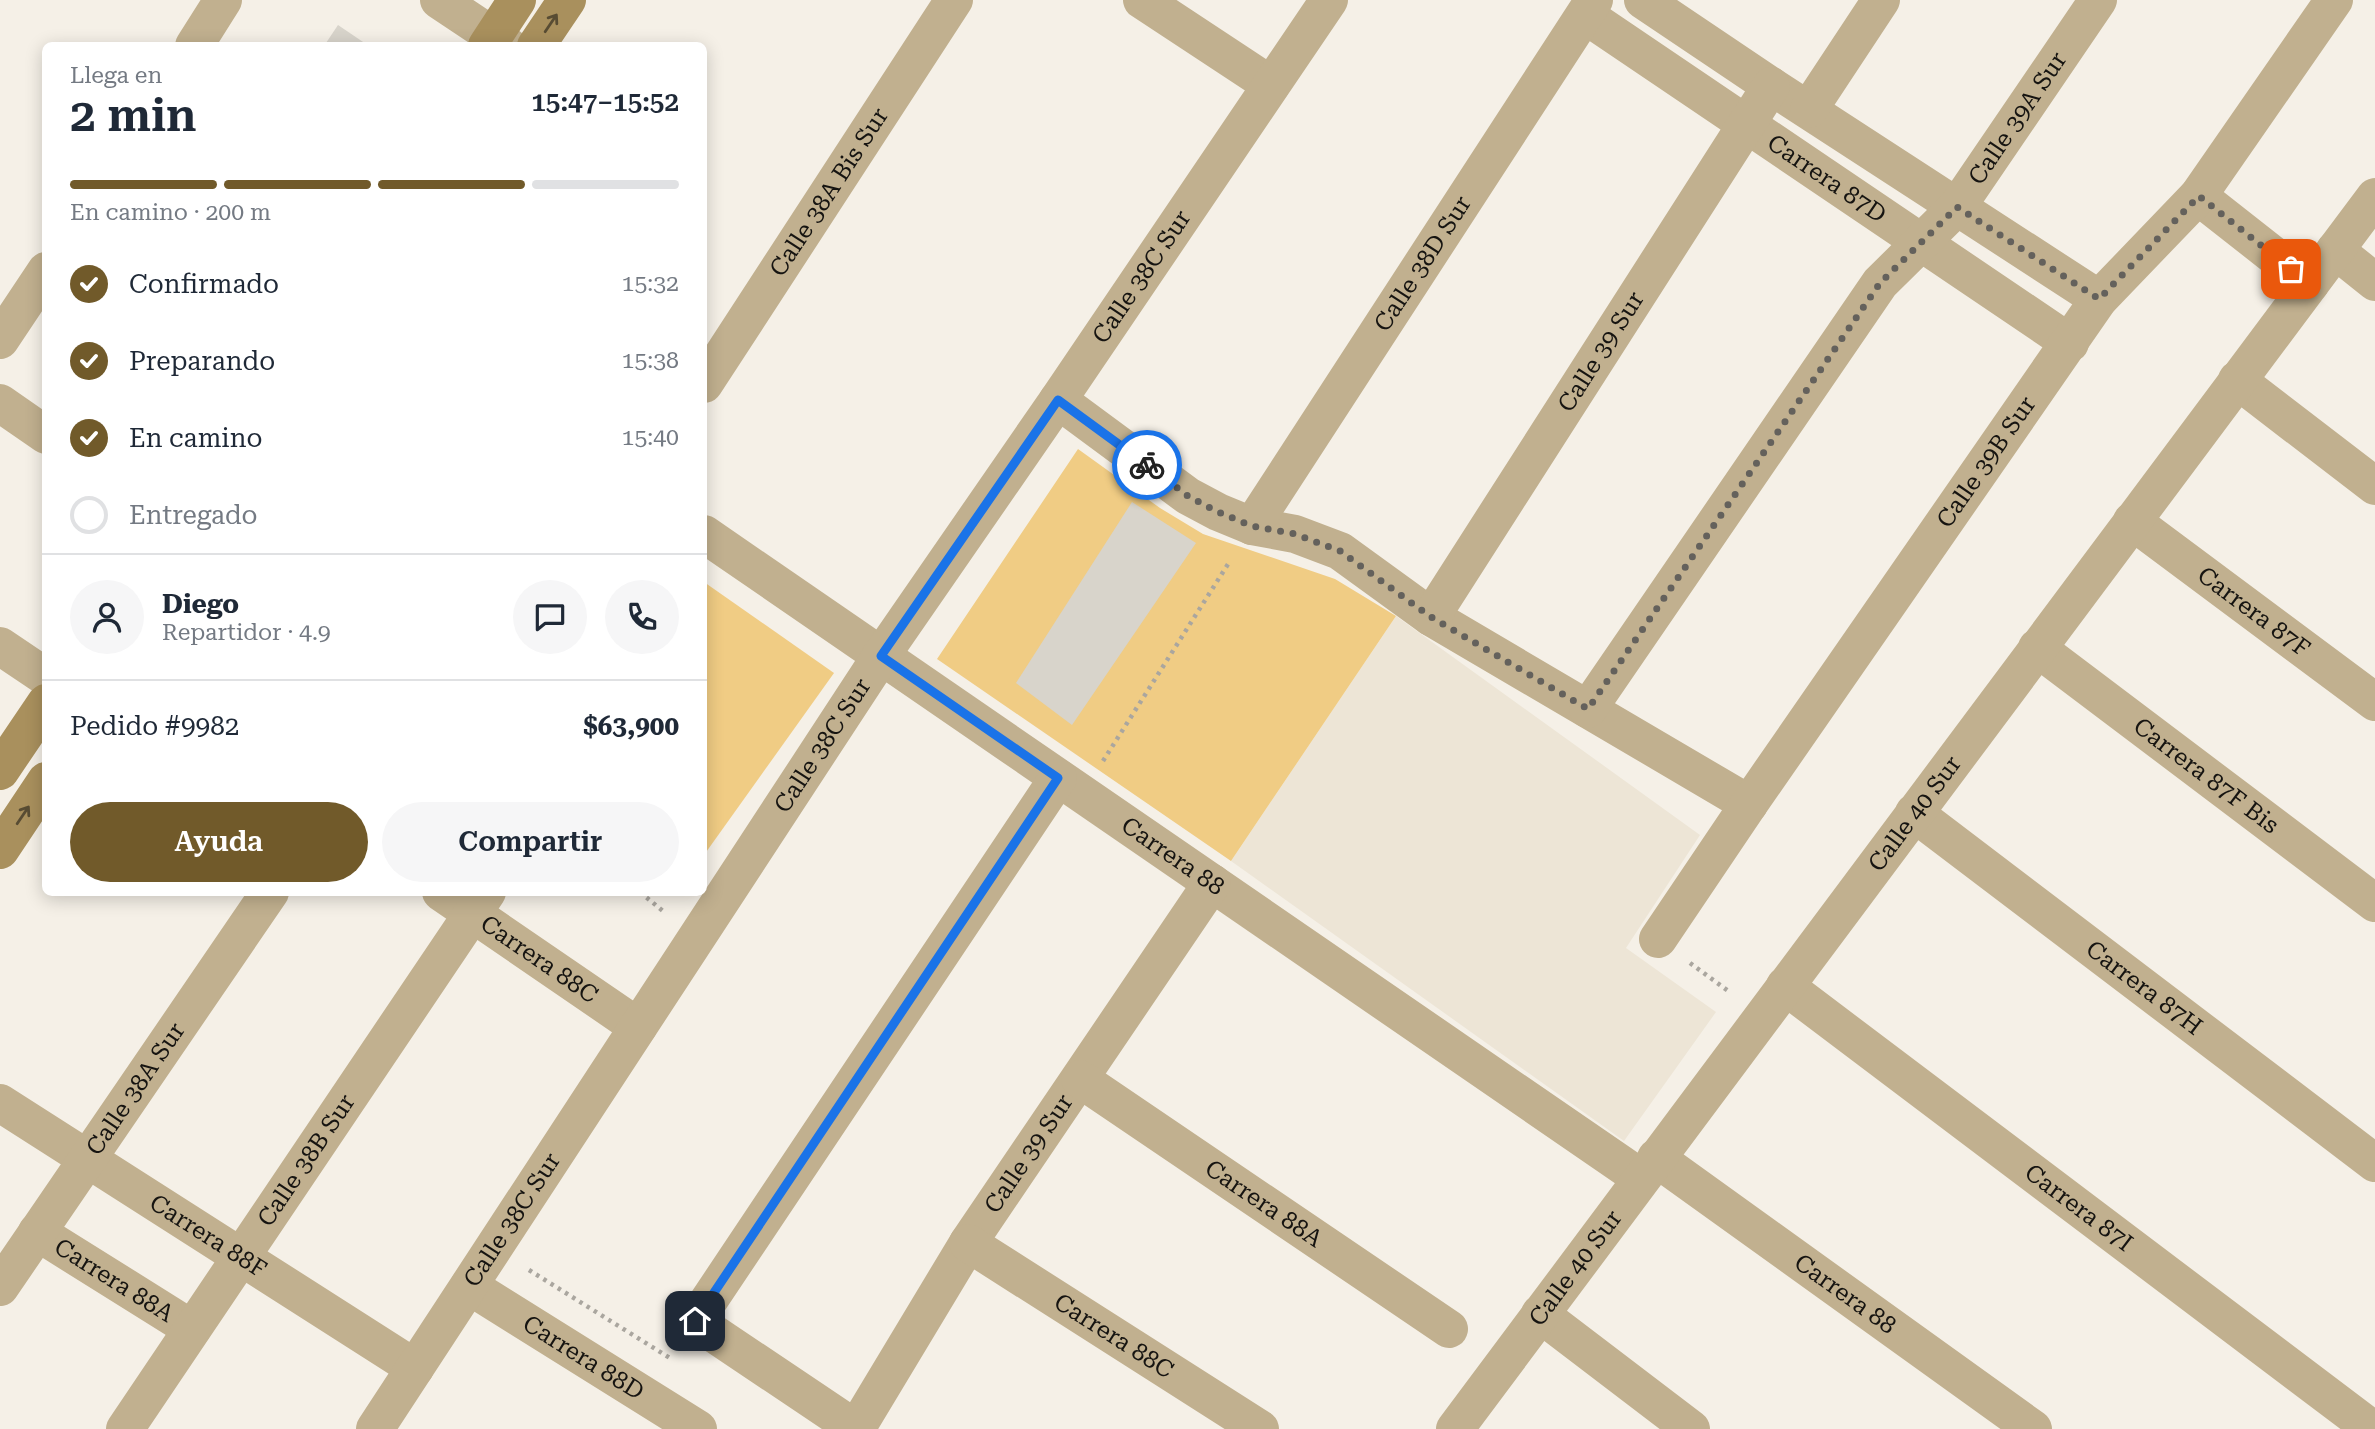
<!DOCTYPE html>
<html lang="es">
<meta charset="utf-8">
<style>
:root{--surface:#fff;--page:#f6f6f7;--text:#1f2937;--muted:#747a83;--line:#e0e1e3;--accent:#715a2a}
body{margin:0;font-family:"Roboto Serif",serif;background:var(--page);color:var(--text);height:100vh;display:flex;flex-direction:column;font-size:26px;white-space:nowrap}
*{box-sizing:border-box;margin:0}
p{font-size:23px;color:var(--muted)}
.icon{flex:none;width:38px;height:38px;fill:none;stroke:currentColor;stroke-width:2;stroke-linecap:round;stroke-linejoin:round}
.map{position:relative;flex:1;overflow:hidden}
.details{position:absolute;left:42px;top:42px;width:665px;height:854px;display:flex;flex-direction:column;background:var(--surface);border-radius:10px;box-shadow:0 4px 18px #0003}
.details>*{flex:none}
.pin{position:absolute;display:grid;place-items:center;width:60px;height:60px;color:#fff;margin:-30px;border-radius:14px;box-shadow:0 4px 10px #0006}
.courier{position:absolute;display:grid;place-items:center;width:70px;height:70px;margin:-35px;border:5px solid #1a73e8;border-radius:50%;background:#fff;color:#222;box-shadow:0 2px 9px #0007}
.head em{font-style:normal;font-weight:600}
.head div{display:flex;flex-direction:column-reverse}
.head{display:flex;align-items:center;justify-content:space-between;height:119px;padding:0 28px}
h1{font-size:46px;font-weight:600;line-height:52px}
.bar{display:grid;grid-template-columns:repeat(4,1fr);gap:10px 7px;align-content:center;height:84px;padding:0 28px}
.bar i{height:9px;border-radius:5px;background:var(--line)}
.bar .active{background:var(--accent)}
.bar p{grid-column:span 4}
.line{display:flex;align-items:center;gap:18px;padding:0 28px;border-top:2px solid var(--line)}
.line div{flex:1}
.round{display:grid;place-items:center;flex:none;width:74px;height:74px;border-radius:37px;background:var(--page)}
ol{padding:0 28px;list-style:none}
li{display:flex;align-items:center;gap:21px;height:77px}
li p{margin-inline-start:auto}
li .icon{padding:7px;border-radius:50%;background:var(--accent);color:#fff;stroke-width:4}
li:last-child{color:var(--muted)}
li i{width:38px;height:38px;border:4px solid var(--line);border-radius:50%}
.cta{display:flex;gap:14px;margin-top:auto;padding:14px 28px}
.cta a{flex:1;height:80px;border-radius:42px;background:var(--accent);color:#fff;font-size:28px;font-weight:600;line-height:80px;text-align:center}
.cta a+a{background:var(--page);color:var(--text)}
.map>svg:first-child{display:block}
.built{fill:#ede5d6}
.green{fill:#f0cc84}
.building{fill:#d8d4cb}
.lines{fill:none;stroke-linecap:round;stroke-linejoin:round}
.path{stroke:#aaa69f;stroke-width:4.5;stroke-dasharray:3.5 5;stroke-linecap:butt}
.street{stroke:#c1b08f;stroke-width:38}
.secondary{stroke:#a9905d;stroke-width:38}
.oneway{stroke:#584c33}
.done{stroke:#64615c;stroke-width:7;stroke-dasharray:0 12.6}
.route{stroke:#1a73e8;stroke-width:9}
.labels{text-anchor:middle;stroke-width:5;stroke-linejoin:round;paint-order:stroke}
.street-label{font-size:24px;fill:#161411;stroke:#f5f0e7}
</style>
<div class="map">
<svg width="2375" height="1429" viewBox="0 0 2375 1429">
<rect width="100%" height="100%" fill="#f5f0e7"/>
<polygon class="built" points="1396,616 1700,835 1626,948 1716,1012 1624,1141 1231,861"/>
<g class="green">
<polygon points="1078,449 1160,508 1203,534 1335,579 1396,616 1231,861 937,659"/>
<polygon points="704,582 834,673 704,855"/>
</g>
<g class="building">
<polygon points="338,25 369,46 324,46"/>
<polygon points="1132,502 1196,543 1072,725 1016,683"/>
</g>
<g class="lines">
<g class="path">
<polyline points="1103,761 1230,561"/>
<polyline points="640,892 664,912"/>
<polyline points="1690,963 1731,993"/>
<polyline points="529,1270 673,1360"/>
</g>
<g class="street">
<polyline points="439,0 508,46"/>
<polyline points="1142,0 1271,85"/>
<polyline points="1643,0 1771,86 2099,299"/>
<path id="s1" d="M1585,15L2070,343"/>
<polyline points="194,46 223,0"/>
<polyline points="1809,109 1881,0"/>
<polyline points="2198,196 2310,284"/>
<polyline points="2335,250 2375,282"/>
<polyline points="0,340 46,271"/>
<polyline points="2237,380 2375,486"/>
<path id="s2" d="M704,384L954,0"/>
<polyline points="1058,400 1188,496 1218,512 1252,526 1295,534 1340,551 1431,617 1749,804"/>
<polyline points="0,403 46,435"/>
<path id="s3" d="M2132,521L2375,702"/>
<path id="s4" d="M1252,526L1594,0"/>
<path id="s5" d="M704,534L1641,1178"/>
<path id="s6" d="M1431,617L1771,86"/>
<polyline points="0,646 46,677"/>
<path id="s7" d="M2037,648L2375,903"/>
<path id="s8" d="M1588,709L1880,283L1957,207L2098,0"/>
<path id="s9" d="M1058,778L695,1321L856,1429L968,1243L1212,883"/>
<path id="s10" d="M1914,813L2375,1163"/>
<path id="s11" d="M441,892L638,1027"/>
<path id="s12" d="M1658,939L1749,804L2099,299L2198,196L2334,0"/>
<path id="s13" d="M1785,986L2372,1429"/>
<path id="s14" d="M1080,1079L1449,1329"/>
<path id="s15" d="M0,1103L415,1368"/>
<path id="s16" d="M1656,1158L2033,1429"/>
<path id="s17" d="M37,1232L192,1329"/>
<path id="s18" d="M968,1243L1260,1429"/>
<path id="s19" d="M469,1286L698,1429"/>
<path id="s20" d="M0,1287L270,892"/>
<polyline points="1540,1314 1691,1429"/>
<path id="s21" d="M125,1429L487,892"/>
<path id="s22" d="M375,1429L881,656L1058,400L1329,0"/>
<path id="s23" d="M1455,1429L2375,197"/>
</g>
<g class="secondary">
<polyline points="487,46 517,0"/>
<polyline points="536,46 567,0"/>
<polyline points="0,771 46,703"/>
<polyline points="0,850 46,781"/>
</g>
</g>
<defs><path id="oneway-shaft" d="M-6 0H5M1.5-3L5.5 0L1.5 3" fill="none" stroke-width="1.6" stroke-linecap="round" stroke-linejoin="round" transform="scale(1.75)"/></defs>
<g class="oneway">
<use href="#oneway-shaft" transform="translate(551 23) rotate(-56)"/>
<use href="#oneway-shaft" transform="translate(23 815) rotate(-56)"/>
</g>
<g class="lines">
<polyline class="done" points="1147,465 1188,496 1218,512 1252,526 1295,534 1340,551 1431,617 1588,709 1880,283 1957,207 2099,299 2199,196 2291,269"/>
<polyline class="route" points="695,1321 1058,778 881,656 1058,400 1147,465"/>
</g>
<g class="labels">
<g class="street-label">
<text dy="8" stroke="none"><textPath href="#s8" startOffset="732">Calle 39A Sur</textPath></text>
<text dy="8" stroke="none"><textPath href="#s1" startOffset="292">Carrera 87D</textPath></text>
<text dy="8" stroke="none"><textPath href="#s2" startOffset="229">Calle 38A Bis Sur</textPath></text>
<text dy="8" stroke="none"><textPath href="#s4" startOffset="313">Calle 38D Sur</textPath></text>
<text dy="8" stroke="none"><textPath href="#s22" startOffset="1384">Calle 38C Sur</textPath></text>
<text dy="8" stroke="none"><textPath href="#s6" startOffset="315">Calle 39 Sur</textPath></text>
<text dy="8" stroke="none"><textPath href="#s12" startOffset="579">Calle 39B Sur</textPath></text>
<text dy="8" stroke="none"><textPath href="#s3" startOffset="152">Carrera 87F</textPath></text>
<text dy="8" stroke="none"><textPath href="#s22" startOffset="817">Calle 38C Sur</textPath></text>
<text dy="8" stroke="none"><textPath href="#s7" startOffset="212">Carrera 87F Bis</textPath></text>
<text dy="8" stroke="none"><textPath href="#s23" startOffset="768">Calle 40 Sur</textPath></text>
<text dy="8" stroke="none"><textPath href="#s5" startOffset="569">Carrera 88</textPath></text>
<text dy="8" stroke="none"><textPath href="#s11" startOffset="119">Carrera 88C</textPath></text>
<text dy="8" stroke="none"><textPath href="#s10" startOffset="289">Carrera 87H</textPath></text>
<text dy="8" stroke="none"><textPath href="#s20" startOffset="240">Calle 38A Sur</textPath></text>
<text dy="8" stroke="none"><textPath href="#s9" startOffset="1172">Calle 39 Sur</textPath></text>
<text dy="8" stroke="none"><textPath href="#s21" startOffset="324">Calle 38B Sur</textPath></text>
<text dy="8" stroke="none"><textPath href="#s14" startOffset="222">Carrera 88A</textPath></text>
<text dy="8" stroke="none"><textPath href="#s13" startOffset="368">Carrera 87I</textPath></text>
<text dy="8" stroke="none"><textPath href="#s22" startOffset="250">Calle 38C Sur</textPath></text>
<text dy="8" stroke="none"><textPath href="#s15" startOffset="247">Carrera 88F</textPath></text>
<text dy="8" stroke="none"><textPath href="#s23" startOffset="201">Calle 40 Sur</textPath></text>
<text dy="8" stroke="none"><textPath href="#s17" startOffset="91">Carrera 88A</textPath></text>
<text dy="8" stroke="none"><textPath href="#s16" startOffset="233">Carrera 88</textPath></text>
<text dy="8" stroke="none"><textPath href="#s18" startOffset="173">Carrera 88C</textPath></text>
<text dy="8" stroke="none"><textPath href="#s19" startOffset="135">Carrera 88D</textPath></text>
</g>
</g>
</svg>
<div class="pin" style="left:2291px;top:269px;background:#ea580c"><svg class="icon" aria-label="bag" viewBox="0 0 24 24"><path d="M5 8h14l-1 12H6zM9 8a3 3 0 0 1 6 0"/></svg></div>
<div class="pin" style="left:695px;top:1321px;background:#1f2937"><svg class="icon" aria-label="home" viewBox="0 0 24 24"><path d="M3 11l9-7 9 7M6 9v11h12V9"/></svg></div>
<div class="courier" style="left:1147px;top:465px"><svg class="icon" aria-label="bike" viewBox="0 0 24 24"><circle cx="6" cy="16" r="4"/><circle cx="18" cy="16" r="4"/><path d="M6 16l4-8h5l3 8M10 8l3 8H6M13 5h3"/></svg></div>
<section class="details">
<div class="head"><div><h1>2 min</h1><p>Llega en</p></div><em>15:47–15:52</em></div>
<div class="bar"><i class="active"></i><i class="active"></i><i class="active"></i><i></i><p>En camino · 200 m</p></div>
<ol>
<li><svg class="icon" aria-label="check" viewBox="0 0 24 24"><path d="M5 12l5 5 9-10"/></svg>Confirmado<p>15:32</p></li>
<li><svg class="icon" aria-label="check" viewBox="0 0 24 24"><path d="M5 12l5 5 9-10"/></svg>Preparando<p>15:38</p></li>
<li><svg class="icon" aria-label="check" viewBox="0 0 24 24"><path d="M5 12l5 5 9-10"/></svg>En camino<p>15:40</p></li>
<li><i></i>Entregado</li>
</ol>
<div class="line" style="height:126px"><a class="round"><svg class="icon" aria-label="person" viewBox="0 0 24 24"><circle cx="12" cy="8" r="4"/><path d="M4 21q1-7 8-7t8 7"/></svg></a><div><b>Diego</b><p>Repartidor · 4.9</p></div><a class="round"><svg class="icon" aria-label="chat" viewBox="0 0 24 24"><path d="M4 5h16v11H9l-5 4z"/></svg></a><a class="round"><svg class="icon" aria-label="phone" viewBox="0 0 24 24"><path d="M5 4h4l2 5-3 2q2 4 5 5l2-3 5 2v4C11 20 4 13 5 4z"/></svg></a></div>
<div class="line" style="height:91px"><div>Pedido #9982</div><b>$63,900</b></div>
<div class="cta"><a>Ayuda</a><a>Compartir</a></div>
</section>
</div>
